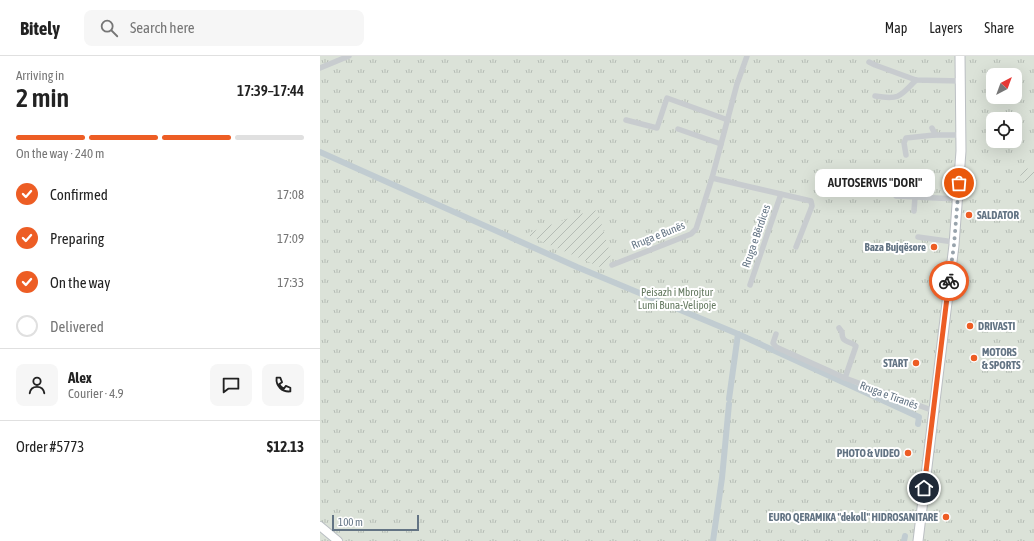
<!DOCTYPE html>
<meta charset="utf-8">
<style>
:root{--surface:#fff;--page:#f6f6f6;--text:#222;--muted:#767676;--line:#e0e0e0;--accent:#ed5d24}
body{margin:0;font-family:"Asap Condensed",sans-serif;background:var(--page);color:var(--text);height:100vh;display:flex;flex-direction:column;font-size:15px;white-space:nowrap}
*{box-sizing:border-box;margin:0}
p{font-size:13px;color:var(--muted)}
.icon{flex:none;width:22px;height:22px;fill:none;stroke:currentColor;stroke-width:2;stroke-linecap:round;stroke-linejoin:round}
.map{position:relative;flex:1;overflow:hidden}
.panel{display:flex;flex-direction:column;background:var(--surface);width:320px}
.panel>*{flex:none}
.needle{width:26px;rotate:41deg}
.buttons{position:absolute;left:666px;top:12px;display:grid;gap:8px}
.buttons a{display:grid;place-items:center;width:36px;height:36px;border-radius:8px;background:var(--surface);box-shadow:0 4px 16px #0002;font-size:20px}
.scale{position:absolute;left:12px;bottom:10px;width:87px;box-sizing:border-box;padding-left:4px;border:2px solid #637484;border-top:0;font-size:11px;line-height:14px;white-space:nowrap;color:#637484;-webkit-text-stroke:3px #fff;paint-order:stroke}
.pin{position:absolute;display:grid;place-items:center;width:34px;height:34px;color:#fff;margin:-17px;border:2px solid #fff;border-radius:50%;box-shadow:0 1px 4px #0007}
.courier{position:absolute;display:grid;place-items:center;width:40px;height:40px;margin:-20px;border:3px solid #ed5d24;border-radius:50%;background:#fff;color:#222;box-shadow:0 1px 5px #0007}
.bubble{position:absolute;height:28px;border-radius:8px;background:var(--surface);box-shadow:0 4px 16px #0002;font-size:13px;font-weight:600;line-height:28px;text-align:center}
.head em{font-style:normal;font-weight:600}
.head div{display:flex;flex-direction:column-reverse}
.head{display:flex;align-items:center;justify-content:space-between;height:68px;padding:0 16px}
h1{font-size:26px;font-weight:600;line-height:30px}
.bar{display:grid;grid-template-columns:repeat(4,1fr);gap:6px 4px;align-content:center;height:48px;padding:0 16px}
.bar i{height:5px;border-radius:3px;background:var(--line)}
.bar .selected{background:var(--accent)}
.bar p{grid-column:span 4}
.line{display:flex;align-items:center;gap:10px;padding:0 16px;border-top:1px solid var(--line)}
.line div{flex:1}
.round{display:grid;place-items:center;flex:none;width:42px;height:42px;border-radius:8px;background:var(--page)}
ol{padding:0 16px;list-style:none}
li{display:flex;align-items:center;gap:12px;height:44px}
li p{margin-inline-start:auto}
li .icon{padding:4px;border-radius:50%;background:var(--accent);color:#fff;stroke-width:4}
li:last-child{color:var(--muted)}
li i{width:22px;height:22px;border:2px solid var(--line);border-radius:50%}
header{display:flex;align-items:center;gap:24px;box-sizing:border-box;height:56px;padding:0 20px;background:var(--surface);border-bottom:1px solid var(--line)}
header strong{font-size:19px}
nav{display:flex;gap:22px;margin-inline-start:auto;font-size:14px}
.search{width:280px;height:36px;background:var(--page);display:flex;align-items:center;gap:10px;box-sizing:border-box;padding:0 14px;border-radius:8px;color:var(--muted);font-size:15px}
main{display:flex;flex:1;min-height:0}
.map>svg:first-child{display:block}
.grass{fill:url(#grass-tufts);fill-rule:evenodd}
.garden{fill:url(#garden-furrows)}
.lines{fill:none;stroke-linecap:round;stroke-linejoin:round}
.canal{stroke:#c1ccd1;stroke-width:6}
.secondary-casing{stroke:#babfc4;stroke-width:10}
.primary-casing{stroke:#bbbfc3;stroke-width:11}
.minor{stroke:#c8cccf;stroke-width:5.5}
.secondary{stroke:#fff;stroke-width:8}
.primary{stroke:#fff;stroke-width:9}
.done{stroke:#98a3ac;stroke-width:4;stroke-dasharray:0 7.2}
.route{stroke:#ed5d24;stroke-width:5}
.poi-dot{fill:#ed5d24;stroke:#fff;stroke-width:1.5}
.labels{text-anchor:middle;stroke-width:4;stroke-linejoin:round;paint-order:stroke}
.poi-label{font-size:11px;font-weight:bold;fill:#637484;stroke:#fff;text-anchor:end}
.street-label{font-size:11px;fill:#637484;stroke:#fff}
.park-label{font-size:11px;fill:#667b62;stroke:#fff}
</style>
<header>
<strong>Bitely</strong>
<div class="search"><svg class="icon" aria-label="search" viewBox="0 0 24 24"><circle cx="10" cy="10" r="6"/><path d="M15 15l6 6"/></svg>Search here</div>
<nav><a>Map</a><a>Layers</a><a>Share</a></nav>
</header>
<main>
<section class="panel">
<div class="head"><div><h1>2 min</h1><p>Arriving in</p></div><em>17:39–17:44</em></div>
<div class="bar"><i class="selected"></i><i class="selected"></i><i class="selected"></i><i></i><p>On the way · 240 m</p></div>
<ol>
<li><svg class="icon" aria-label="check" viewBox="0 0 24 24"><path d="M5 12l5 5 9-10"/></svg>Confirmed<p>17:08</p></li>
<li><svg class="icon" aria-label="check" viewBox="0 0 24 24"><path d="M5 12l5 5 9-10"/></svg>Preparing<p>17:09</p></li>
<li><svg class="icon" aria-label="check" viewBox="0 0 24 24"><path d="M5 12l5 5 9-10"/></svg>On the way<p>17:33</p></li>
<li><i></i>Delivered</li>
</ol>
<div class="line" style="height:72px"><a class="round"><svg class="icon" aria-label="person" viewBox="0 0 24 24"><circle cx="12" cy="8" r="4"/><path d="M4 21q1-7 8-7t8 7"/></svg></a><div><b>Alex</b><p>Courier · 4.9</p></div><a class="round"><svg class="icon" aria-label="chat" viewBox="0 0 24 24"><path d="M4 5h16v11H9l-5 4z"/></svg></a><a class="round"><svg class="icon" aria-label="phone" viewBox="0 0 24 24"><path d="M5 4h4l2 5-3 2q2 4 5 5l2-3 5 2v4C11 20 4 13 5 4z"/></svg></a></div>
<div class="line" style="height:52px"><div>Order #5773</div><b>$12.13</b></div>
</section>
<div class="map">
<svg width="714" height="485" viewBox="0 0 714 485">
<defs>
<pattern id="grass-tufts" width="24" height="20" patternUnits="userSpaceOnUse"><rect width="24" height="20" fill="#dbe2d8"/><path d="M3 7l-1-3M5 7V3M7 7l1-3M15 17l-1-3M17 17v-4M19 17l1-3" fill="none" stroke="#b5bcb5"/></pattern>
<pattern id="garden-furrows" width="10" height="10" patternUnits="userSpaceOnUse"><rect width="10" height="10" fill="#dbe2d8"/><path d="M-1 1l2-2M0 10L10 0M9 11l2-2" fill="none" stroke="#b5bcb5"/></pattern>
</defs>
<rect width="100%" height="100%" fill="#fafaf7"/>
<path class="grass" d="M0,0H714V485H0ZM673,19H695V41H673ZM673,63H695V85H673Z"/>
<g class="garden">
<polygon points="701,112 714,113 714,126 700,125"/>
<polygon points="275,153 276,156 278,156 290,197 291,209 285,211 280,211 205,178"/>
</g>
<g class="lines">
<g class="canal">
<polyline points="0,96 257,211 418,278 599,361 598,368"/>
<polyline points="409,343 418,278"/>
<polyline points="393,485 402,422 409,348"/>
<polyline points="584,485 585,480"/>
</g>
<g class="secondary-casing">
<polyline id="secondary" points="0,470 18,485"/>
</g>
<g class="primary-casing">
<polyline id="primary" points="598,485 634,189 641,95 640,0"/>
</g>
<g class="minor">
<polyline points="549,6 555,9 596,24 641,25"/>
<polyline points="0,12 29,0"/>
<path d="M555,40C579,44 580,41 596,24"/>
<polyline points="306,64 337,72 347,42 408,64"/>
<polyline points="612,72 614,76 614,79"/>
<polyline points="358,73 401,88"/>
<polyline points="586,99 584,87 586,82 614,79 641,79"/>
<polyline points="578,119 587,121 591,125 587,140"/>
<polyline points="392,122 491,145 492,150 476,191"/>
<polyline points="576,140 637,143"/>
<polyline points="594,155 595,141"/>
<polyline points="598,181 634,186"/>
<polyline points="292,209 371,178 376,173 392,122 417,28 427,0"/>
<polyline points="430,229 461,138"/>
<path d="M519,272L522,276C522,288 529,284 536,290L525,322"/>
<polyline points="456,278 453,287 456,291 525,322 614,355"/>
</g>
<use href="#secondary" class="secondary"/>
<use href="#primary" class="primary"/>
</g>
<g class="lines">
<polyline class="done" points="629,225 634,189 639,127"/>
<polyline class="route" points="604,432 629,225"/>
</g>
<g class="poi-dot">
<circle cx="649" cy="159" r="4"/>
<circle cx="614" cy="191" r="4"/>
<circle cx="650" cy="270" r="4"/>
<circle cx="654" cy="302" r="4"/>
<circle cx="596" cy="307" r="4"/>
<circle cx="588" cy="397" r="4"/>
<circle cx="626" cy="461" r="4"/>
</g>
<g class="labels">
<g class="poi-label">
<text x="657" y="163" text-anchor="start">SALDATOR</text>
<text x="606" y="195">Baza Bujqësore</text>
<text x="658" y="274" text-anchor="start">DRIVASTI</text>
<text x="662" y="300" text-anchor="start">MOTORS<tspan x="662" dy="13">&amp; SPORTS</tspan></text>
<text x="588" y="311">START</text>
<text x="580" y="401">PHOTO &amp; VIDEO</text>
<text x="618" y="465">EURO QERAMIKA "dekoll" HIDROSANITARE</text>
</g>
<g class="street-label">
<text transform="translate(338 179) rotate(-22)" y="4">Rruga e Bunës</text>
<text transform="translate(436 180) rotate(-71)" y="4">Rruga e Bërdices</text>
<text transform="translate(569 339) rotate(20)" y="4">Rruga e Tiranës</text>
</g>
<g class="park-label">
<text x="357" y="240">Peisazh i Mbrojtur<tspan x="357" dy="13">Lumi Buna-Velipoje</tspan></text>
</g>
</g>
</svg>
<div class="buttons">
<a><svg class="needle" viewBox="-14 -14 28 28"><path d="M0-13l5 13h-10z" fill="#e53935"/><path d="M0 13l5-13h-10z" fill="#767676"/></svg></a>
<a><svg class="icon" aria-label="locate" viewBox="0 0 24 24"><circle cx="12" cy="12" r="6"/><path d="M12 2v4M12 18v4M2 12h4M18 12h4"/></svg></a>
</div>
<div class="scale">100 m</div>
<div class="pin" style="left:639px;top:127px;background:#ea580c"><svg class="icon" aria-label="bag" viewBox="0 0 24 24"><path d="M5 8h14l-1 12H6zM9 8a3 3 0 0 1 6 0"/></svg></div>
<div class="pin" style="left:604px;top:432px;background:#1f2937"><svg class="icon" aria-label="home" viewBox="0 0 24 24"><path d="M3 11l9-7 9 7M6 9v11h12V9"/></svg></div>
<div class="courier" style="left:629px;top:225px"><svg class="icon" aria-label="bike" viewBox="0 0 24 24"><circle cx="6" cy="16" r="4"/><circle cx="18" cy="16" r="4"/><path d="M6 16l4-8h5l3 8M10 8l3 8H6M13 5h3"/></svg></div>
<div class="bubble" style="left:495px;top:113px;width:120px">AUTOSERVIS &quot;DORI&quot;</div>
</div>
</main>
